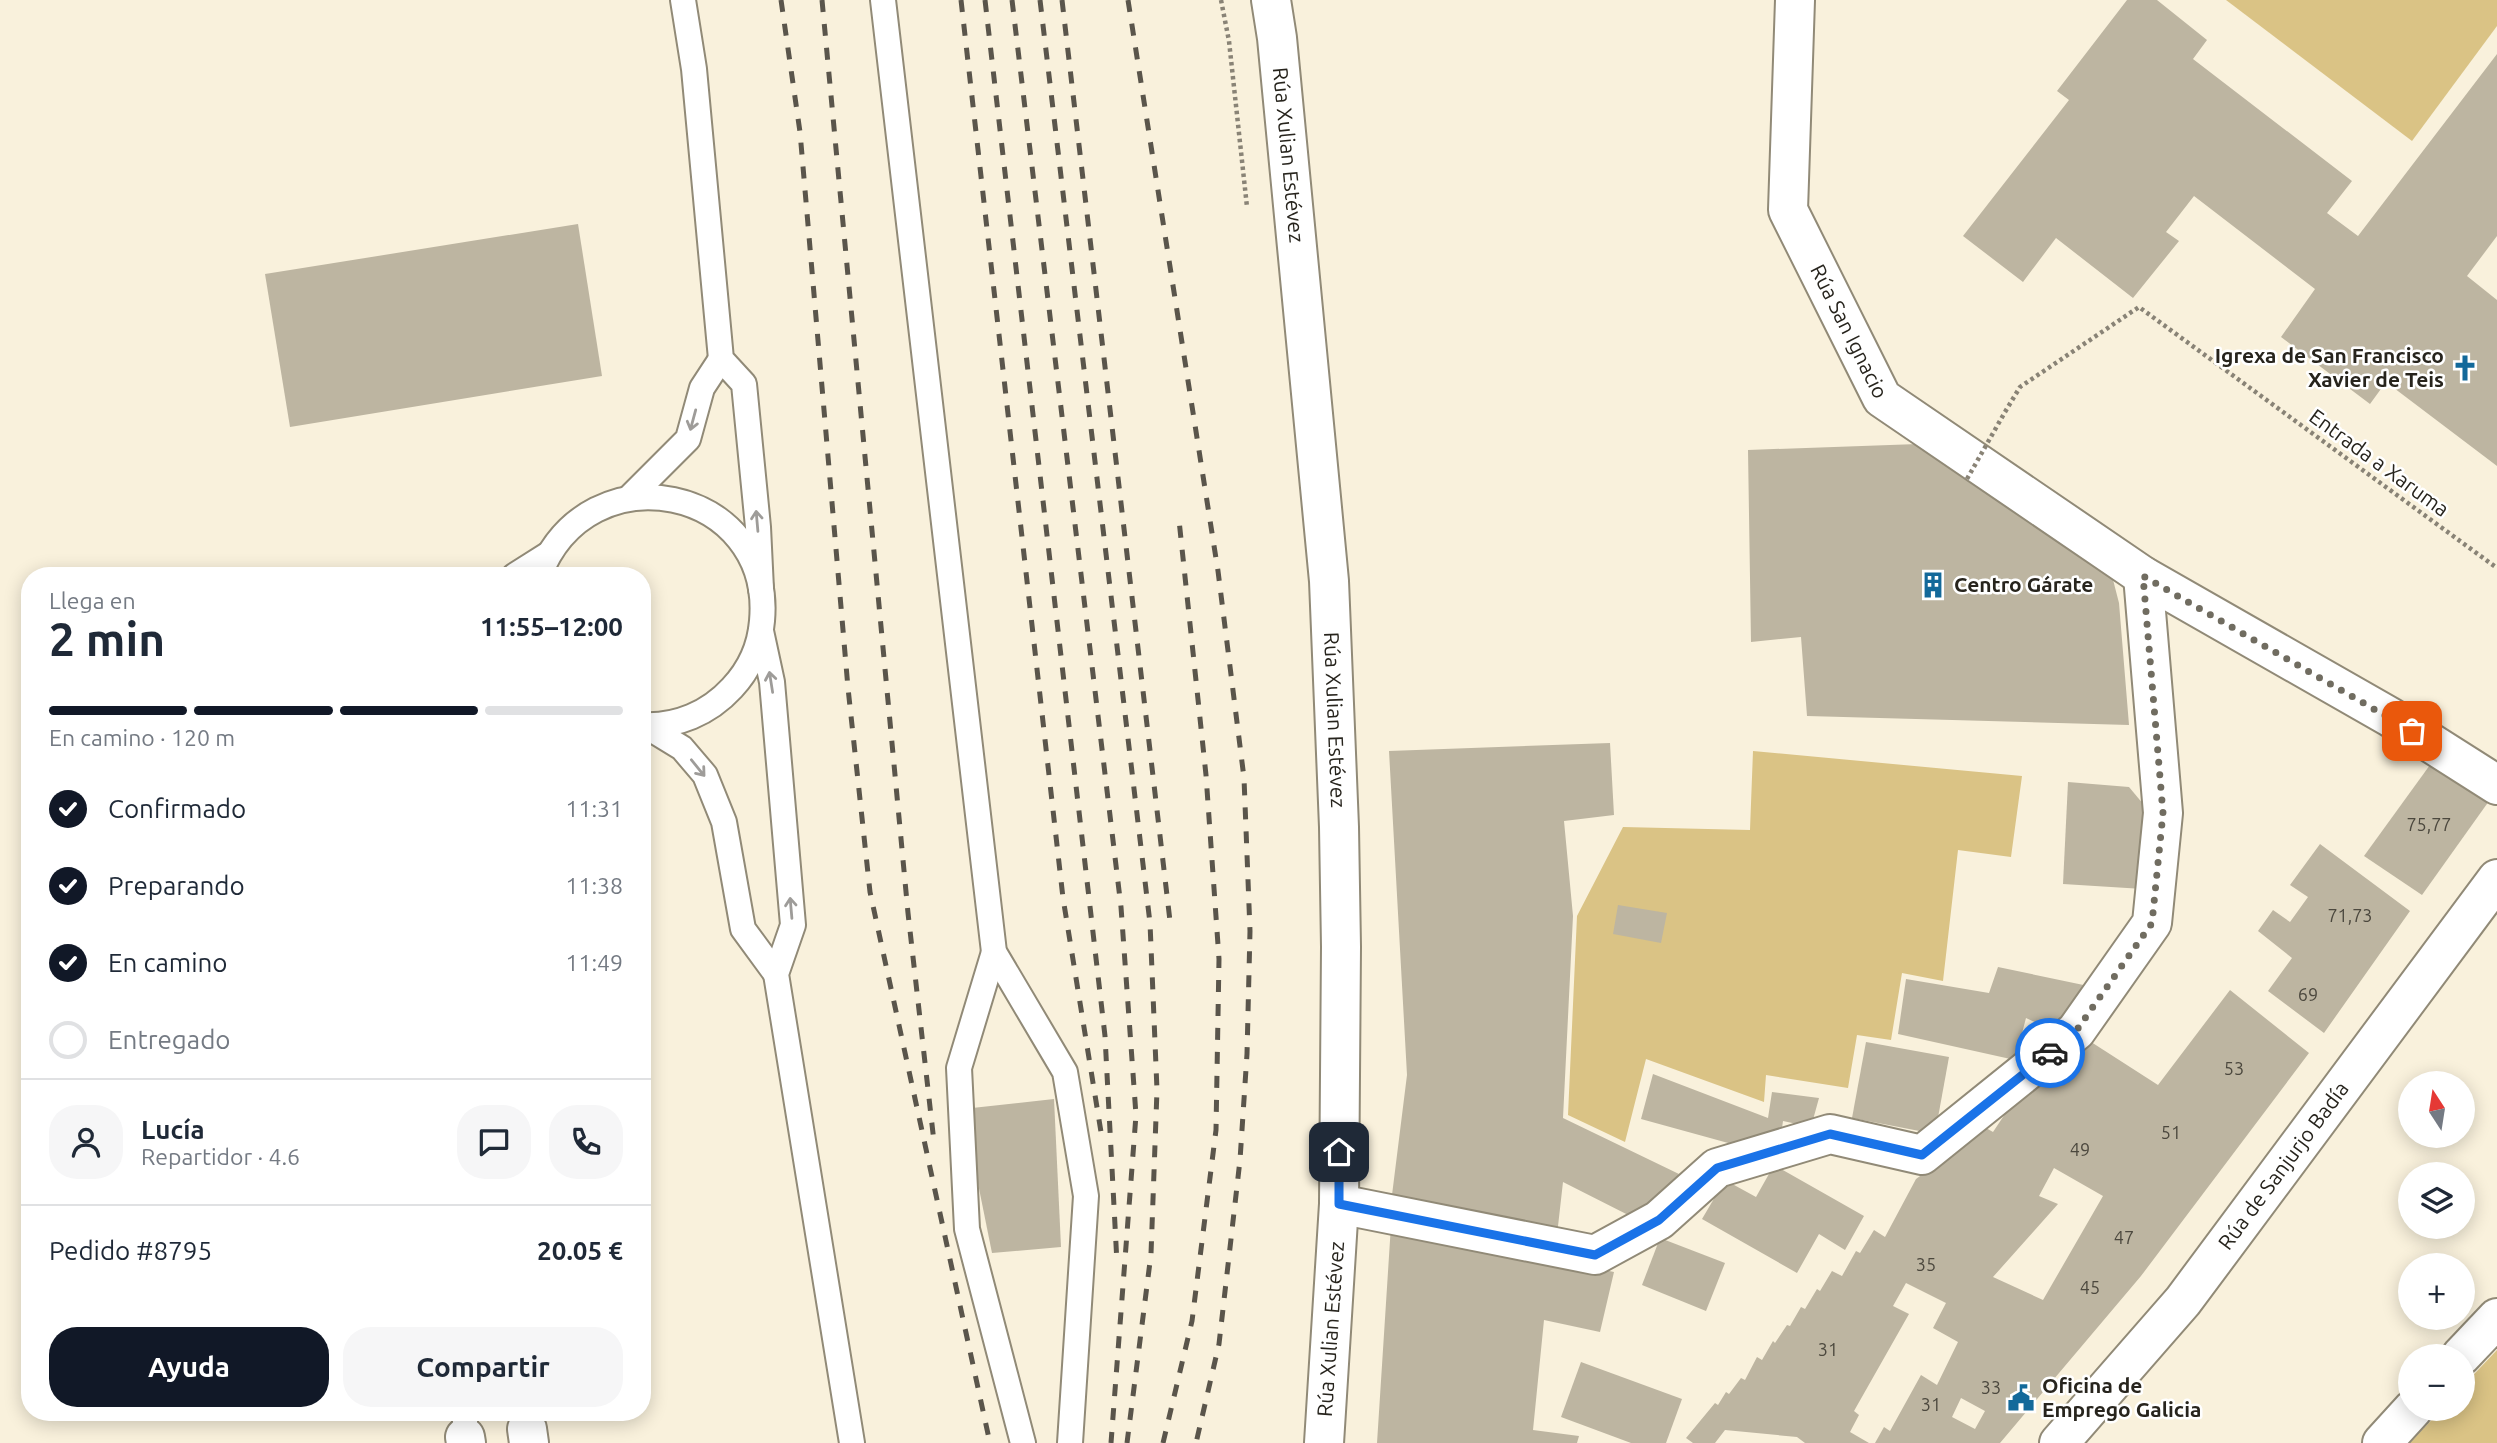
<!DOCTYPE html>
<html lang="es">
<meta charset="utf-8">
<style>
:root{--surface:#fff;--page:#f6f6f7;--text:#1f2937;--muted:#747a83;--line:#e0e1e3;--accent:#111827}
body{margin:0;font-family:Ubuntu,sans-serif;background:var(--page);color:var(--text);height:100vh;display:flex;flex-direction:column;font-size:26px;white-space:nowrap}
*{box-sizing:border-box;margin:0}
p{font-size:23px;color:var(--muted)}
.icon{flex:none;width:38px;height:38px;fill:none;stroke:currentColor;stroke-width:2;stroke-linecap:round;stroke-linejoin:round}
.map{position:relative;flex:1;overflow:hidden}
.side{position:absolute;left:21px;top:567px;width:630px;height:854px;display:flex;flex-direction:column;background:var(--surface);border-radius:28px;box-shadow:0 4px 18px #0003}
.side>*{flex:none}
.needle{width:46px;rotate:348deg}
.buttons{position:absolute;left:2398px;top:1071px;display:grid;gap:14px}
.buttons a{display:grid;place-items:center;width:77px;height:77px;border-radius:50%;background:var(--surface);box-shadow:0 4px 18px #0003;font-size:35px}
.pin{position:absolute;display:grid;place-items:center;width:60px;height:60px;color:#fff;margin:-30px;border-radius:14px;box-shadow:0 4px 10px #0006}
.courier{position:absolute;display:grid;place-items:center;width:70px;height:70px;margin:-35px;border:5px solid #1a73e8;border-radius:50%;background:#fff;color:#222;box-shadow:0 2px 9px #0007}
.overview em{font-style:normal;font-weight:700}
.overview div{display:flex;flex-direction:column-reverse}
.overview{display:flex;align-items:center;justify-content:space-between;height:119px;padding:0 28px}
h1{font-size:46px;font-weight:700;line-height:52px}
.bar{display:grid;grid-template-columns:repeat(4,1fr);gap:10px 7px;align-content:center;height:84px;padding:0 28px}
.bar i{height:9px;border-radius:5px;background:var(--line)}
.bar .active{background:var(--accent)}
.bar p{grid-column:span 4}
.line{display:flex;align-items:center;gap:18px;padding:0 28px;border-top:2px solid var(--line)}
.line div{flex:1}
.round{display:grid;place-items:center;flex:none;width:74px;height:74px;border-radius:28px;background:var(--page)}
ol{padding:0 28px;list-style:none}
li{display:flex;align-items:center;gap:21px;height:77px}
li p{margin-inline-start:auto}
li .icon{padding:7px;border-radius:50%;background:var(--accent);color:#fff;stroke-width:4}
li:last-child{color:var(--muted)}
li i{width:38px;height:38px;border:4px solid var(--line);border-radius:50%}
.primary-button{display:flex;gap:14px;margin-top:auto;padding:14px 28px}
.primary-button a{flex:1;height:80px;border-radius:28px;background:var(--accent);color:#fff;font-size:28px;font-weight:700;line-height:80px;text-align:center}
.primary-button a+a{background:var(--page);color:var(--text)}
.map>svg:first-child{display:block}
.green{fill:#dac385}
.building{fill:#bdb5a1;fill-rule:evenodd}
.lines{fill:none;stroke-linecap:round;stroke-linejoin:round}
.lane-casing{stroke:#918a77;stroke-width:28}
.street-casing{stroke:#918a77;stroke-width:42}
.secondary-casing{stroke:#918a77;stroke-width:42}
.path{stroke:#898376;stroke-width:4.5;stroke-dasharray:3.5 3.5;stroke-linecap:butt}
.lane{stroke:#fff;stroke-width:24}
.street{stroke:#fff;stroke-width:38}
.secondary{stroke:#fff;stroke-width:38}
.rail{stroke:#5a554b;stroke-width:5;stroke-dasharray:12 12;stroke-linecap:butt}
.path-bridge{stroke:#898376;stroke-width:4.5;stroke-dasharray:3.5 3.5;stroke-linecap:butt}
.oneway{stroke:#9e9c99}
.done{stroke:#706c60;stroke-width:7;stroke-dasharray:0 12.6}
.route{stroke:#1a73e8;stroke-width:9}
.labels{text-anchor:middle;stroke-width:5;stroke-linejoin:round;paint-order:stroke}
.number-label{font-size:18px;fill:#4c483e}
.street-label{font-size:21px;fill:#27241d;stroke:#fff}
.poi-label{font-size:21px;font-weight:bold;fill:#27241d;stroke:#fff;text-anchor:start}
</style>
<div class="map">
<svg width="2497" height="1443" viewBox="0 0 2497 1443">
<rect width="100%" height="100%" fill="#f9f1dc"/>
<g class="green">
<polygon points="2226,0 2497,0 2497,26 2412,141"/>
<polygon points="1753,751 2022,776 2011,857 1958,850 1943,981 1902,973 1891,1040 1857,1035 1848,1088 1766,1075 1764,1102 1646,1059 1625,1142 1568,1115 1577,916 1623,827 1750,830"/>
<polygon points="2497,1350 2497,1443 2410,1443 2442,1409 2462,1409 2462,1387"/>
</g>
<g class="building">
<polygon points="2127,0 2157,0 2207,40 2193,59 2352,181 2327,213 2358,236 2497,54 2497,236 2467,276 2497,300 2497,466 2386,382 2370,404 2281,337 2315,289 2194,196 2166,232 2179,241 2133,298 2056,238 2023,282 1963,236 2069,100 2057,91"/>
<polygon points="578,224 602,376 290,427 265,274"/>
<polygon points="1918,444 2110,568 2119,603 2129,725 1807,716 1801,637 1751,642 1748,450"/>
<polygon points="1610,743 1614,815 1564,821 1573,916 1563,1118 1679,1174 1644,1223 1563,1182 1557,1235 1392,1195 1407,1075 1389,751"/>
<polygon points="2435,758 2494,794 2422,895 2364,856"/>
<polygon points="2068,782 2129,787 2149,811 2143,889 2063,884"/>
<polygon points="2320,844 2410,911 2324,1033 2268,991 2292,958 2258,931 2273,910 2290,922 2308,897 2290,885"/>
<polygon points="1618,905 1667,913 1661,943 1613,934"/>
<polygon points="1998,967 2093,987 2062,1035 2026,1018 2015,1060 1898,1034 1906,979 1989,993"/>
<path d="M2230,990L2309,1053L2141,1276L2000,1443H1875L1884,1427L1890,1431L1921,1375L1937,1385L1958,1342L1933,1328L1946,1303L1906,1283L1893,1306L1909,1314L1854,1411L1859,1415L1850,1432L1869,1443H1805L1797,1437L1725,1430L1715,1443H1693L1686,1438L1715,1403L1718,1405L1726,1392L1729,1394L1741,1378L1745,1380L1757,1357L1762,1360L1773,1341L1775,1343L1787,1325L1790,1326L1801,1307L1805,1309L1817,1289L1820,1291L1832,1271L1842,1276L1856,1251L1860,1253L1874,1230L1885,1237L1916,1179L1986,1128L1993,1132L2021,1090L2088,1040L2158,1085ZM2054,1168L2103,1196L2043,1300L1993,1277L2058,1204L2039,1196ZM1961,1398L1985,1411L1975,1429L1952,1417Z"/>
<polygon points="1866,1042 1949,1057 1935,1134 1852,1118"/>
<polygon points="1653,1074 1768,1118 1772,1092 1819,1098 1811,1127 1783,1121 1780,1142 1750,1149 1641,1119"/>
<polygon points="1054,1099 1061,1247 992,1253 963,1109"/>
<polygon points="1774,1165 1864,1216 1845,1250 1819,1234 1797,1273 1702,1219 1725,1180 1756,1197"/>
<polygon points="1391,1225 1614,1272 1600,1332 1544,1320 1533,1430 1579,1436 1577,1443 1377,1443"/>
<polygon points="1660,1238 1725,1263 1706,1311 1642,1285"/>
<polygon points="1581,1362 1682,1399 1666,1443 1631,1443 1561,1417"/>
</g>
<g class="lines">
<g class="lane-casing">
<g id="lane">
<polyline points="683,0 694,69 721,359 744,384 758,527 761,589"/>
<polyline points="883,0 994,952 1065,1072 1086,1196 1070,1443"/>
<polyline points="630,497 688,439 702,388 721,359"/>
<polyline points="514,576 547,555"/>
<path d="M539,576C588,447 774,487 762,621C760,646 749,670 732,688C709,713 677,727 642,725"/>
<polyline points="761,631 772,682 793,925 776,974 852,1443"/>
<polyline points="646,726 682,748 705,775 724,822 743,929 776,974"/>
<polyline points="994,952 959,1068 967,1229 1023,1443"/>
<polyline points="465,1437 465,1412"/>
</g>
</g>
<g class="street-casing">
<g id="street">
<path id="s1" d="M1271,0L1277,38L1329,581L1339,827L1341,947L1339,1204L1324,1443"/>
<path id="s2" d="M1795,0L1788,210L1882,398L2143,576L2390,717L2497,785"/>
<polyline points="1339,1204 1595,1255 1659,1220 1717,1168 1830,1134 1922,1155 2076,1031 2152,923 2163,813 2143,576"/>
<polyline points="2461,1356 2497,1318"/>
<polyline points="2382,1443 2413,1409"/>
</g>
</g>
<g class="secondary-casing">
<g id="secondary">
<polyline points="527,1429 529,1443"/>
<polyline points="465,1437 466,1443"/>
<path id="s3" d="M2059,1443L2183,1301L2497,879"/>
</g>
</g>
<g class="path">
<polyline points="1221,0 1229,41 1247,207"/>
<polyline points="2005,412 2020,387 2139,307 2497,568"/>
</g>
<use href="#lane" class="lane"/>
<use href="#street" class="street"/>
<use href="#secondary" class="secondary"/>
<g class="rail">
<polyline points="781,0 800,132 848,688 870,892 990,1443"/>
<polyline points="822,0 908,913 934,1142"/>
<polyline points="961,0 1063,898 1101,1132"/>
<polyline points="985,0 1105,1036 1117,1263"/>
<polyline points="1012,0 1121,907 1136,1115 1111,1443"/>
<polyline points="1040,0 1150,923 1157,1090 1151,1254 1127,1443"/>
<polyline points="1062,0 1170,921"/>
<polyline points="1128,0 1218,571 1244,778 1250,931 1247,1054 1240,1160 1219,1344 1196,1443"/>
<polyline points="1163,1443 1192,1321 1216,1130 1219,959 1206,775 1179,520"/>
</g>
<polyline class="path-bridge" points="1967,479 2005,412"/>
</g>
<defs><path id="oneway-shaft" d="M-6 0H5M1.5-3L5.5 0L1.5 3" fill="none" stroke-width="1.6" stroke-linecap="round" stroke-linejoin="round" transform="scale(1.75)"/></defs>
<g class="oneway">
<use href="#oneway-shaft" transform="translate(693 420) rotate(105)"/>
<use href="#oneway-shaft" transform="translate(757 521) rotate(-95)"/>
<use href="#oneway-shaft" transform="translate(771 682) rotate(-99)"/>
<use href="#oneway-shaft" transform="translate(698 768) rotate(51)"/>
<use href="#oneway-shaft" transform="translate(791 908) rotate(-95)"/>
</g>
<g class="lines">
<polyline class="done" points="2050,1053 2076,1031 2152,923 2163,813 2143,576 2412,731"/>
<polyline class="route" points="1339,1152 1339,1204 1595,1255 1659,1220 1717,1168 1830,1134 1922,1155 2050,1053"/>
</g>
<defs>
<g id="church-bare" transform="scale(2.1)"><path d="M-1.2-6h2.4v3.5h3.3v2.4h-3.3V6h-2.4V-.1h-3.3v-2.4h3.3Z" fill="#13699a" stroke="#fff" stroke-width="2.5" paint-order="stroke"/></g>
<g id="building-bare" transform="scale(2.1)"><path d="M-4-6H4V6H1V3H-1V6H-4ZM-2.5-4.3h1.7v1.8h-1.7ZM.8-4.3h1.7v1.8H.8ZM-2.5-1h1.7V.8h-1.7ZM.8-1h1.7V.8H.8Z" fill="#13699a" stroke="#fff" stroke-width="2.5" paint-order="stroke"/></g>
<g id="civic-bare" transform="scale(2.1)"><path d="M-.6-6.5H3V-4.5H.6V-3L4-1V1h2V6H-6V1h2V-1L-.6-3ZM-1.2 2.5V6h2.4V2.5Z" fill="#13699a" stroke="#fff" stroke-width="2.5" paint-order="stroke"/></g>
</defs>
<g fill-rule="evenodd">
<use href="#church-bare" x="2465" y="368"/>
<use href="#building-bare" x="1933" y="585"/>
<use href="#civic-bare" x="2021" y="1398"/>
</g>
<g class="labels">
<g class="number-label">
<text x="2429" y="831">75,77</text>
<text x="2350" y="922">71,73</text>
<text x="2308" y="1001">69</text>
<text x="2234" y="1075">53</text>
<text x="2171" y="1139">51</text>
<text x="2080" y="1156">49</text>
<text x="2124" y="1244">47</text>
<text x="1926" y="1271">35</text>
<text x="2090" y="1294">45</text>
<text x="1828" y="1356">31</text>
<text x="1991" y="1394">33</text>
<text x="1931" y="1411">31</text>
</g>
<g class="street-label">
<text dy="7" stroke="none"><textPath href="#s1" startOffset="156">Rúa Xulian Estévez</textPath></text>
<text dy="7" stroke="none"><textPath href="#s2" startOffset="346">Rúa San Ignacio</textPath></text>
<text transform="translate(2379 463) rotate(36)" y="7">Entrada a Xaruma</text>
<text dy="7" stroke="none"><textPath href="#s1" startOffset="723">Rúa Xulian Estévez</textPath></text>
<text dy="7" stroke="none"><textPath href="#s3" startOffset="357">Rúa de Sanjurjo Badía</textPath></text>
<text transform="translate(1331 1329) rotate(-86)" y="7">Rúa Xulian Estévez</text>
</g>
<g class="poi-label">
<text x="2444" y="363" text-anchor="end">Igrexa de San Francisco<tspan x="2444" dy="24">Xavier de Teis</tspan></text>
<text x="1954" y="592">Centro Gárate</text>
<text x="2042" y="1393">Oficina de<tspan x="2042" dy="24">Emprego Galicia</tspan></text>
</g>
</g>
</svg>
<div class="buttons">
<a><svg class="needle" viewBox="-14 -14 28 28"><path d="M0-13l5 13h-10z" fill="#e53935"/><path d="M0 13l5-13h-10z" fill="#747a83"/></svg></a>
<a><svg class="icon" aria-label="layers" viewBox="0 0 24 24"><path d="M12 4l9 5-9 5-9-5zM3 14l9 5 9-5"/></svg></a>
<a>+</a>
<a>−</a>
</div>
<div class="pin" style="left:2412px;top:731px;background:#ea580c"><svg class="icon" aria-label="bag" viewBox="0 0 24 24"><path d="M5 8h14l-1 12H6zM9 8a3 3 0 0 1 6 0"/></svg></div>
<div class="pin" style="left:1339px;top:1152px;background:#1f2937"><svg class="icon" aria-label="home" viewBox="0 0 24 24"><path d="M3 11l9-7 9 7M6 9v11h12V9"/></svg></div>
<div class="courier" style="left:2050px;top:1053px"><svg class="icon" aria-label="car" viewBox="0 0 24 24"><path d="M5 17H2v-5l4-1 3-4h7l3 4 3 1v5h-3M9 17h6M6 11h13"/><circle cx="7" cy="17" r="2"/><circle cx="17" cy="17" r="2"/></svg></div>
<section class="side">
<div class="overview"><div><h1>2 min</h1><p>Llega en</p></div><em>11:55–12:00</em></div>
<div class="bar"><i class="active"></i><i class="active"></i><i class="active"></i><i></i><p>En camino · 120 m</p></div>
<ol>
<li><svg class="icon" aria-label="check" viewBox="0 0 24 24"><path d="M5 12l5 5 9-10"/></svg>Confirmado<p>11:31</p></li>
<li><svg class="icon" aria-label="check" viewBox="0 0 24 24"><path d="M5 12l5 5 9-10"/></svg>Preparando<p>11:38</p></li>
<li><svg class="icon" aria-label="check" viewBox="0 0 24 24"><path d="M5 12l5 5 9-10"/></svg>En camino<p>11:49</p></li>
<li><i></i>Entregado</li>
</ol>
<div class="line" style="height:126px"><a class="round"><svg class="icon" aria-label="person" viewBox="0 0 24 24"><circle cx="12" cy="8" r="4"/><path d="M4 21q1-7 8-7t8 7"/></svg></a><div><b>Lucía</b><p>Repartidor · 4.6</p></div><a class="round"><svg class="icon" aria-label="chat" viewBox="0 0 24 24"><path d="M4 5h16v11H9l-5 4z"/></svg></a><a class="round"><svg class="icon" aria-label="phone" viewBox="0 0 24 24"><path d="M5 4h4l2 5-3 2q2 4 5 5l2-3 5 2v4C11 20 4 13 5 4z"/></svg></a></div>
<div class="line" style="height:91px"><div>Pedido #8795</div><b>20.05 €</b></div>
<div class="primary-button"><a>Ayuda</a><a>Compartir</a></div>
</section>
</div>
